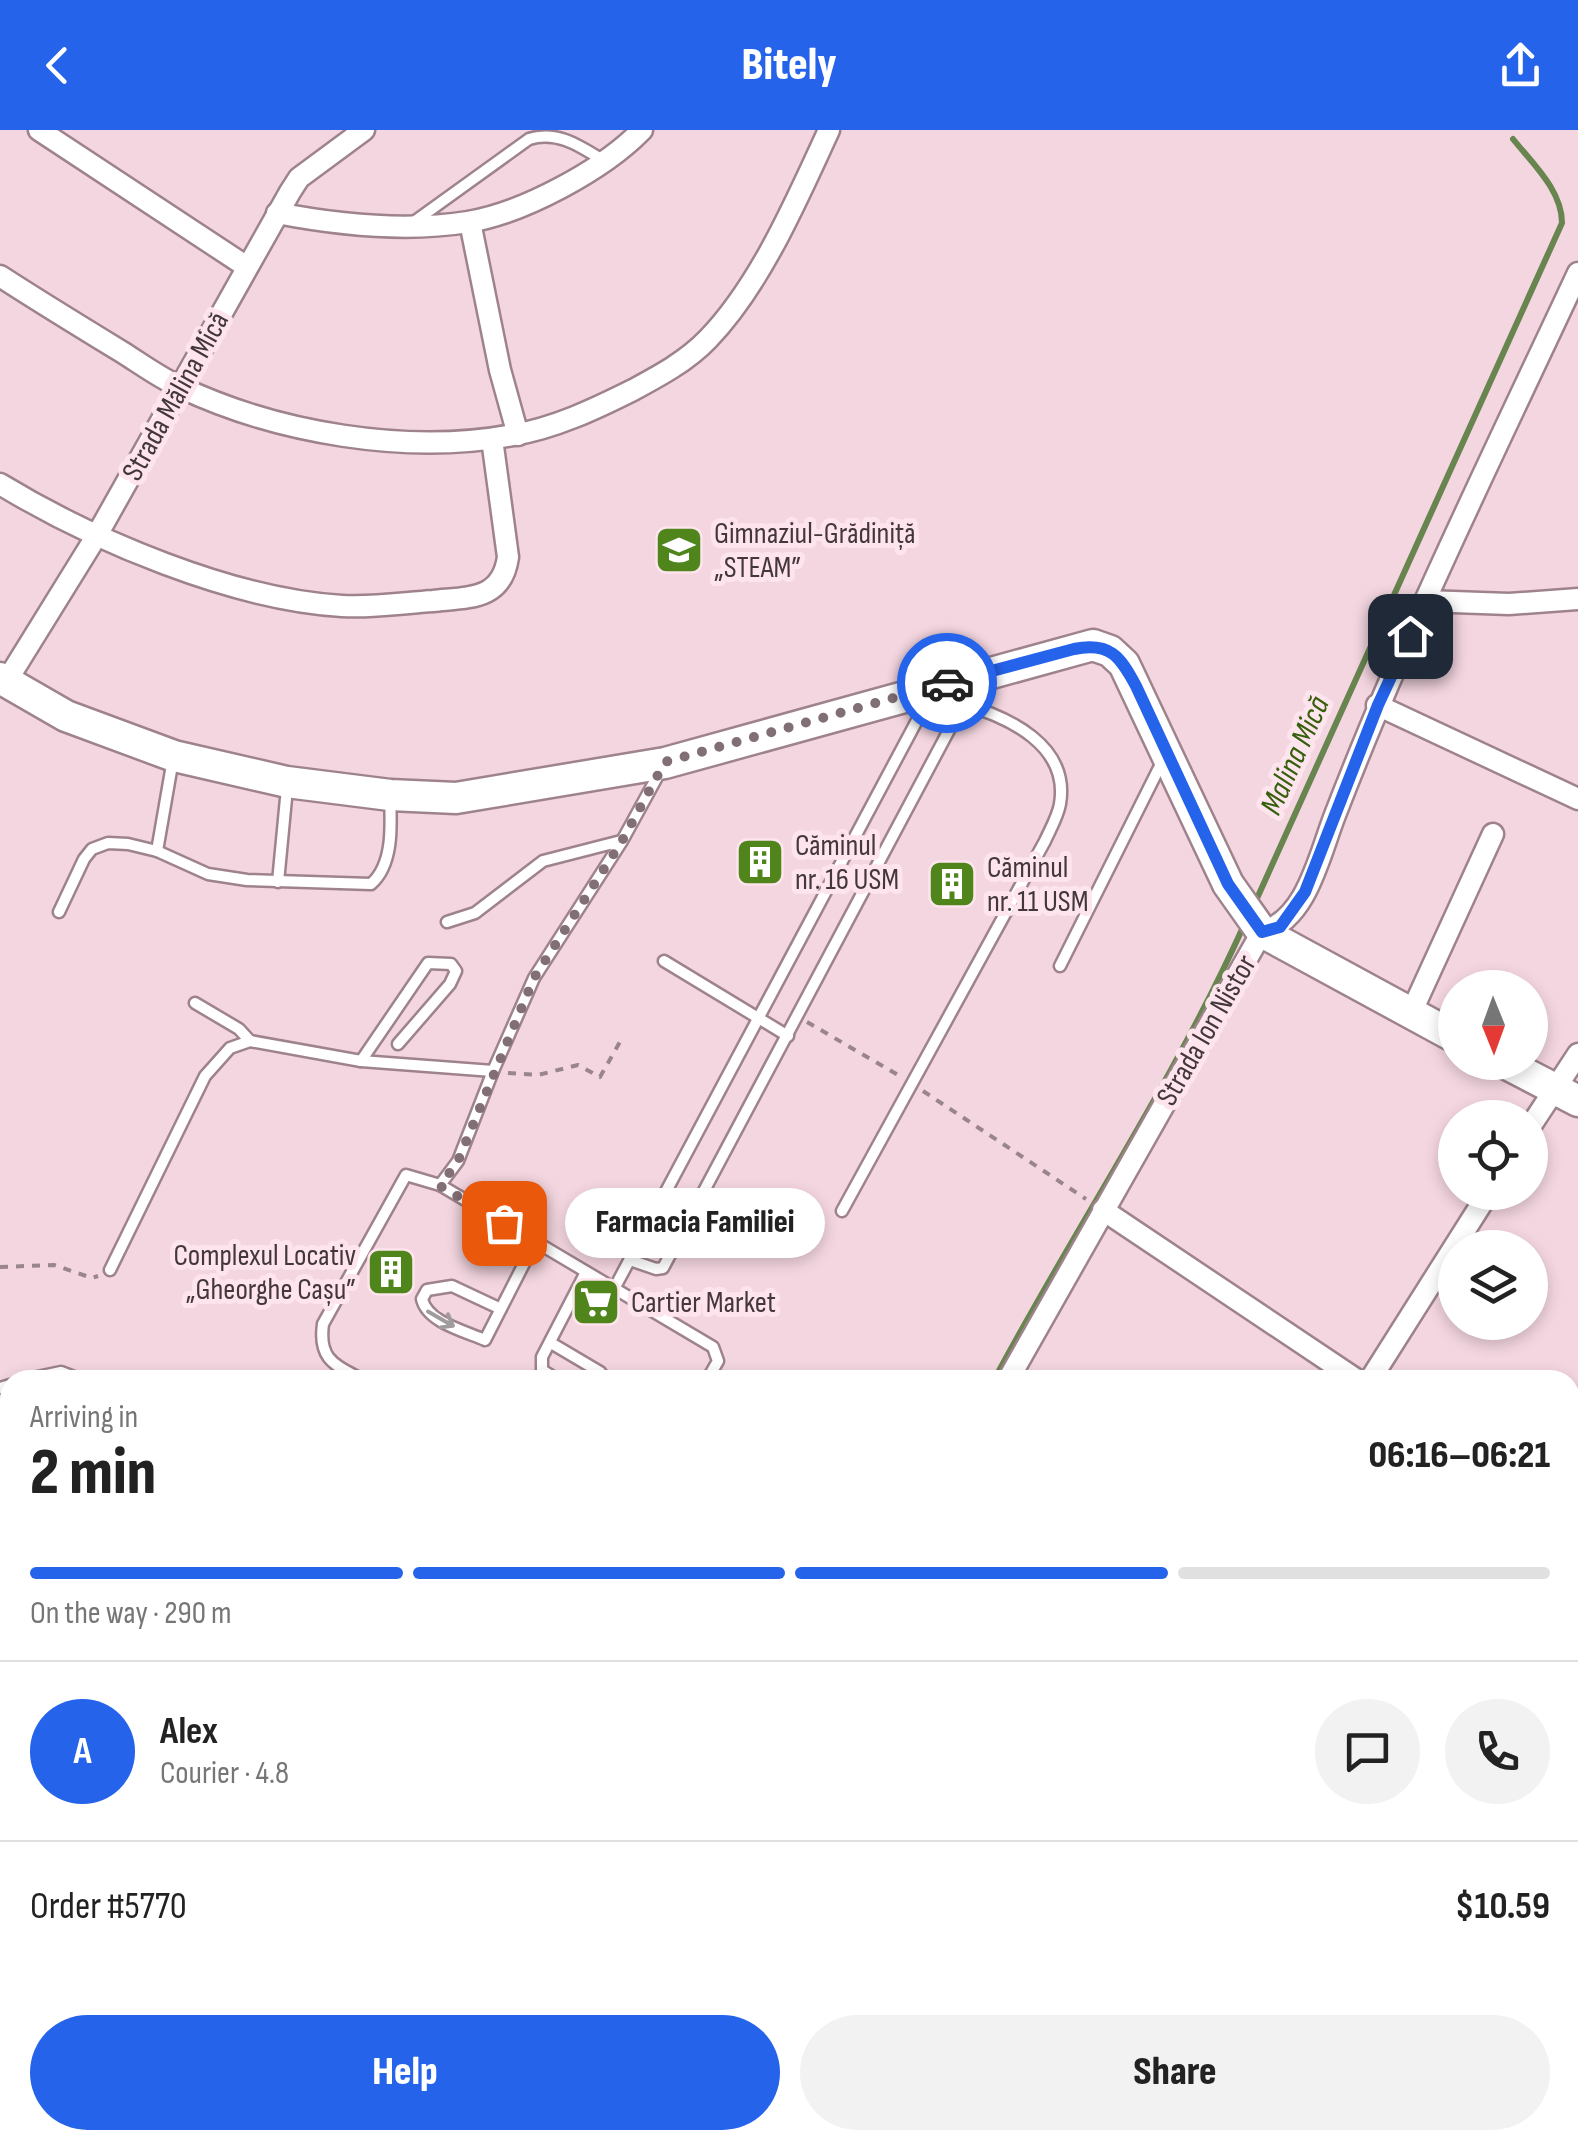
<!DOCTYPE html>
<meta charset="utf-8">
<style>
:root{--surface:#fff;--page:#f2f2f2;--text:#222;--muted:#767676;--line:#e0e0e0;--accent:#2563eb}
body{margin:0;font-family:"Sofia Sans Condensed",sans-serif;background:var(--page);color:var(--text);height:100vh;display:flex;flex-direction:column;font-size:38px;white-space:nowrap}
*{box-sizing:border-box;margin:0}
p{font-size:32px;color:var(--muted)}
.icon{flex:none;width:55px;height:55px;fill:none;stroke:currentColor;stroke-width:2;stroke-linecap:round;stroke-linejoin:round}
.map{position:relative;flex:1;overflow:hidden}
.sheet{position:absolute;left:0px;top:1240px;width:1580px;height:780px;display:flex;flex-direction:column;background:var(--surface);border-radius:30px 30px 0 0;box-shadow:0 5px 15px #0003}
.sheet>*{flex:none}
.needle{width:65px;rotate:179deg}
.tools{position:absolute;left:1438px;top:840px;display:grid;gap:20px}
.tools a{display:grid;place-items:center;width:110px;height:110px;border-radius:50%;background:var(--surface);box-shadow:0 5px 15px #0003;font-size:50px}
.pin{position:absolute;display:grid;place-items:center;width:85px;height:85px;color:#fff;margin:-42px;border-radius:20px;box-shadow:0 5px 15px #0006}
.courier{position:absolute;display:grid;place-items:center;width:100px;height:100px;margin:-50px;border:8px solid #2563eb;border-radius:50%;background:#fff;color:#222;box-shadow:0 2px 12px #0007}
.bubble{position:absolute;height:70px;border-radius:35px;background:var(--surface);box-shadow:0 5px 15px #0003;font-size:32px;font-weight:800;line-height:70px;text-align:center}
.head em{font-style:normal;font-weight:800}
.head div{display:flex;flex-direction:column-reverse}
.head{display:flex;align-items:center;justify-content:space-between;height:170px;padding:0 30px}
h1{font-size:65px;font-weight:800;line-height:75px}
.bar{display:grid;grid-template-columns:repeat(4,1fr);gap:15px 10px;align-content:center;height:120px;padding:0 30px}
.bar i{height:12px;border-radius:8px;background:var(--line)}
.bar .on{background:var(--accent)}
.bar p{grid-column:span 4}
.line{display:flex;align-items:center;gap:25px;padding:0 30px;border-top:2px solid var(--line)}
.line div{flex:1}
.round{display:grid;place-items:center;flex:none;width:105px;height:105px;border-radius:52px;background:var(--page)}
.cta{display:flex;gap:20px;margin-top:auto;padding:20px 30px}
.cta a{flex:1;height:115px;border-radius:60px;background:var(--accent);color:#fff;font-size:40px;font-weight:800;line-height:115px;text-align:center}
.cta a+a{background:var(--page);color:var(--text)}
header{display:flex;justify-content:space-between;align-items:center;height:130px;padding:0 30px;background:var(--accent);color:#fff;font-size:45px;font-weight:800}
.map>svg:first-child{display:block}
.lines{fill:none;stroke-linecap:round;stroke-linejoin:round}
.stream{stroke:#68844f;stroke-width:6}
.lane-casing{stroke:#9e838c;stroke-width:15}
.street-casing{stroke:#9e838c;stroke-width:25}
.secondary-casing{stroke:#9e838c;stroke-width:35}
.path{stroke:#9a858c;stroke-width:4;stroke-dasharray:8 8;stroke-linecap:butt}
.lane{stroke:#fff;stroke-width:10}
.street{stroke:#fff;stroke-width:20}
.secondary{stroke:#fff;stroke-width:30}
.oneway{stroke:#a19b9d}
.done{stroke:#816f75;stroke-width:10;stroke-dasharray:0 18}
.route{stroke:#2563eb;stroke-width:12}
.labels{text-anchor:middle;stroke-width:10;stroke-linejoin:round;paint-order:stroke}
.street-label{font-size:30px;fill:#43373b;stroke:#fde4ed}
.poi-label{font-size:30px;fill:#43373b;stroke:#fde4ed;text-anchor:start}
.water-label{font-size:32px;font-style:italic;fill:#365f0b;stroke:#fde4ed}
</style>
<header><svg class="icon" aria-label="back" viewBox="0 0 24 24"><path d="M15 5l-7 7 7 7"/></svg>Bitely<svg class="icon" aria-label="share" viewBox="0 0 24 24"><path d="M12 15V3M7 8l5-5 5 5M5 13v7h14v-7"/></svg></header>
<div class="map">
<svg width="1578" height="2020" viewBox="0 0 1578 2020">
<rect width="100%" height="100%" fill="#f4d6e0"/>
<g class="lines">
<g class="stream">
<path d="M1254,775L1562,93C1562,60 1532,33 1513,9"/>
<path d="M994,1250C1075,1098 1173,953 1244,795"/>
</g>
<g class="lane-casing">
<g id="lane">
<path d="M411,94L529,9C557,0 580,16 604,31"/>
<polyline points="157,721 173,629"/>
<polyline points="278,752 287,658"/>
<path d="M59,782L84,729L92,719L108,713L128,714L157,721L208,744L247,750L371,754C394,734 391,694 390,666"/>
<polyline points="447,792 475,783 543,731 621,711"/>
<polyline points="664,831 788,906"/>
<polyline points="1060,836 1164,628"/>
<polyline points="195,873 239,899 250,911"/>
<polyline points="361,931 428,833 451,834 456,841 450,854 398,914"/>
<polyline points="493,941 534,848 622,711 662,638"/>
<path d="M842,1081L1045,711C1050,700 1058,686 1060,674C1070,615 1008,587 963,574"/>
<polyline points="630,1130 656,1139 663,1138 973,555"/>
<polyline points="110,1140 205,946 230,918 250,911 361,931 493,941 458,1031 440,1055"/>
<polyline points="614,1159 930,566"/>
<path d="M501,1179L452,1156L427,1160L422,1169C427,1192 464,1201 485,1210L535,1112"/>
<polyline points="551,1213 600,1242 606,1250"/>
<polyline points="23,1250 61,1242 82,1250"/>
<path d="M363,1250C335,1235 318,1230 323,1194L406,1045L440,1055L713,1217L718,1231L707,1250"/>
<polyline points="558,1250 542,1240 542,1227 586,1142"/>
<polyline points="0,1258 10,1255"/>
<polyline points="1570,1918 1578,1910"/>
<polyline points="909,2010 912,2020"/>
</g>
</g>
<g class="street-casing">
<g id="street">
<polyline points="39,0 247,137"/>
<path d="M277,83C339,95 405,102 468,92C523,83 603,40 642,0"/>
<polyline points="470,92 500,240 518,305"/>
<path d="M0,146C40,172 81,197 122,222C141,234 160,248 180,257C277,303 407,325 513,305C555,298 595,279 633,260C659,246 687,231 708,209C761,154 797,69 829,0"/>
<path d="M0,354C92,410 234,470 342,476C372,478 403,473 433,471C470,467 502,470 508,427L492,309"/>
<polyline points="1425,471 1509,474 1578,469"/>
<polyline points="6,552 97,405 290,62 299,48 364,0"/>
<polyline points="1377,575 1578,669"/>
<polyline points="1411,883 1493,704"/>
<polyline points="1530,997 1578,924"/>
<polyline points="1103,1080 1357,1250"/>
<path d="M1008,1250L1262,802C1307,789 1319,726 1335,685C1406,501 1494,323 1578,143"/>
<polyline points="1370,1250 1489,1062"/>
<polyline points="1570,1298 1578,1293"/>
<polyline points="0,1369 10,1363"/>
<polyline points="0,1438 10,1442"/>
<polyline points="0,1809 10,1800"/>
<polyline points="0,1973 10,1986"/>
<polyline points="30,2010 38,2020"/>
<polyline points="390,2010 419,2020"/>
<polyline points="1497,2010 1500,2020"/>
<polyline points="257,2020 269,2010"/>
<polyline points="649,2020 652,2010"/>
</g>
</g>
<g class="secondary-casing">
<g id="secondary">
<polyline points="0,548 66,586 174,626 287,652 390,665 456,668 665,633 1093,515 1110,521 1124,534 1228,754 1262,802 1455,907"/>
<polyline points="1503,932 1578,971"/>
</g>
</g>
<g class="path">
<polyline points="807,892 898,945"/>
<polyline points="508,943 538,945 578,935 600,947 621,910"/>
<polyline points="923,961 1086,1069"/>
<polyline points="0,1137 54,1135 92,1148 98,1146"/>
</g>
<use href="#lane" class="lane"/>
<use href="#street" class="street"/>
<use href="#secondary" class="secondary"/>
</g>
<defs><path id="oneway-shaft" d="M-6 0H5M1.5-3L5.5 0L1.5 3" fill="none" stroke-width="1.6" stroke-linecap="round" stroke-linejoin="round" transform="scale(2.5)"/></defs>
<use class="oneway" href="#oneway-shaft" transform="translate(441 1189) rotate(30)"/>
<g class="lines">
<polyline class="done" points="504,1093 440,1056 458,1031 534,848 622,711 665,632 947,553"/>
<path class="route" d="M947,553L1074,519C1110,512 1120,526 1136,556L1228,754L1262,802L1280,797L1305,762L1378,575L1410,506"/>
</g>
<defs>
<g id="school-square" transform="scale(2.5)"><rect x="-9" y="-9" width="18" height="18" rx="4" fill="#50851c" stroke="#fde4ed"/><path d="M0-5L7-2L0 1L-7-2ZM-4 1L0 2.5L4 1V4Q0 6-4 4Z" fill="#fff"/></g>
<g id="building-square" transform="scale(2.5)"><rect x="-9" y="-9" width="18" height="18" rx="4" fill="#50851c" stroke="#fde4ed"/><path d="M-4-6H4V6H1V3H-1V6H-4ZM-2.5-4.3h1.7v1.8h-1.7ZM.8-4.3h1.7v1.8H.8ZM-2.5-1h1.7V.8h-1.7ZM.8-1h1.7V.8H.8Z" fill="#fff"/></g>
<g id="supermarket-square" transform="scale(2.5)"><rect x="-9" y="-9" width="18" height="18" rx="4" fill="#50851c" stroke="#fde4ed"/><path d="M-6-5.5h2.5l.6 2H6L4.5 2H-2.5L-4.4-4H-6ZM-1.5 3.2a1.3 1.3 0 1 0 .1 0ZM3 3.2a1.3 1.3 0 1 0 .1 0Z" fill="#fff"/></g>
</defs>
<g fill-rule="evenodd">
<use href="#school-square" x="679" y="420"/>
<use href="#building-square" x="760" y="732"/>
<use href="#building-square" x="952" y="754"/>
<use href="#building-square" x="391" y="1142"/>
<use href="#supermarket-square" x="596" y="1172"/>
</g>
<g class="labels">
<g class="street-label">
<text transform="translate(175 266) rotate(-61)" y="10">Strada Mălina Mică</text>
<text transform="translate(1206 900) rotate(-60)" y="10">Strada Ion Nistor</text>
</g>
<g class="poi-label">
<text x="714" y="413">Gimnaziul-Grădiniță<tspan x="714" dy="34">„STEAM”</tspan></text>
<text x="795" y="725">Căminul<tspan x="795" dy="34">nr. 16 USM</tspan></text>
<text x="987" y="747">Căminul<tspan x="987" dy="34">nr. 11 USM</tspan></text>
<text x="356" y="1135" text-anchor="end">Complexul Locativ<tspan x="356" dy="34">„Gheorghe Cașu”</tspan></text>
<text x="631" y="1182">Cartier Market</text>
</g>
<g class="water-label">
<text transform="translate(1294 625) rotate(-66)" y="11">Malina Mică</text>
</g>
</g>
</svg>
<div class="tools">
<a><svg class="needle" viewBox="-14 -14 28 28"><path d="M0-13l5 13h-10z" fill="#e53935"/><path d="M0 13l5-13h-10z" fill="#767676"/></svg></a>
<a><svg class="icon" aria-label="locate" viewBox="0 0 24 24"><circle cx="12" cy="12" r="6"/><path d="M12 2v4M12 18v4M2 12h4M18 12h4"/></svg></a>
<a><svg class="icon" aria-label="layers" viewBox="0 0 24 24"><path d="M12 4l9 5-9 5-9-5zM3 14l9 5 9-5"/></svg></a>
</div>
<div class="pin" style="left:504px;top:1093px;background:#ea580c"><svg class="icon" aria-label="bag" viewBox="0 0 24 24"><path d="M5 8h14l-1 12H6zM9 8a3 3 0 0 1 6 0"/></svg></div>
<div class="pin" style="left:1410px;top:506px;background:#1f2937"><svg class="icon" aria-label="home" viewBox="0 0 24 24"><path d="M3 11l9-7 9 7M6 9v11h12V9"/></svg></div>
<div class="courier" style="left:947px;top:553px"><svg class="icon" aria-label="car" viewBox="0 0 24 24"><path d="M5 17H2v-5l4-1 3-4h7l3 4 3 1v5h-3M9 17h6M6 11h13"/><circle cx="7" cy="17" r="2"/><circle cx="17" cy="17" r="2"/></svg></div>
<div class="bubble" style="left:565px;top:1058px;width:260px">Farmacia Familiei</div>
<section class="sheet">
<div class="head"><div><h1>2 min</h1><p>Arriving in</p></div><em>06:16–06:21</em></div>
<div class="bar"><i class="on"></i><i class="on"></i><i class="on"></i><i></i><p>On the way · 290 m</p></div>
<div class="line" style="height:180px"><b class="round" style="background:var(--accent);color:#fff">A</b><div><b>Alex</b><p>Courier · 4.8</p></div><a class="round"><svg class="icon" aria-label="chat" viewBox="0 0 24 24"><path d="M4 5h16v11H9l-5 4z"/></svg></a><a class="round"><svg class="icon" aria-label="phone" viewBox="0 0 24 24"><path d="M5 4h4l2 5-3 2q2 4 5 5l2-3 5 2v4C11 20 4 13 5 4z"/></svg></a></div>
<div class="line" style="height:130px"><div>Order #5770</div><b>$10.59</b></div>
<div class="cta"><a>Help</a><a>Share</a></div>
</section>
</div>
